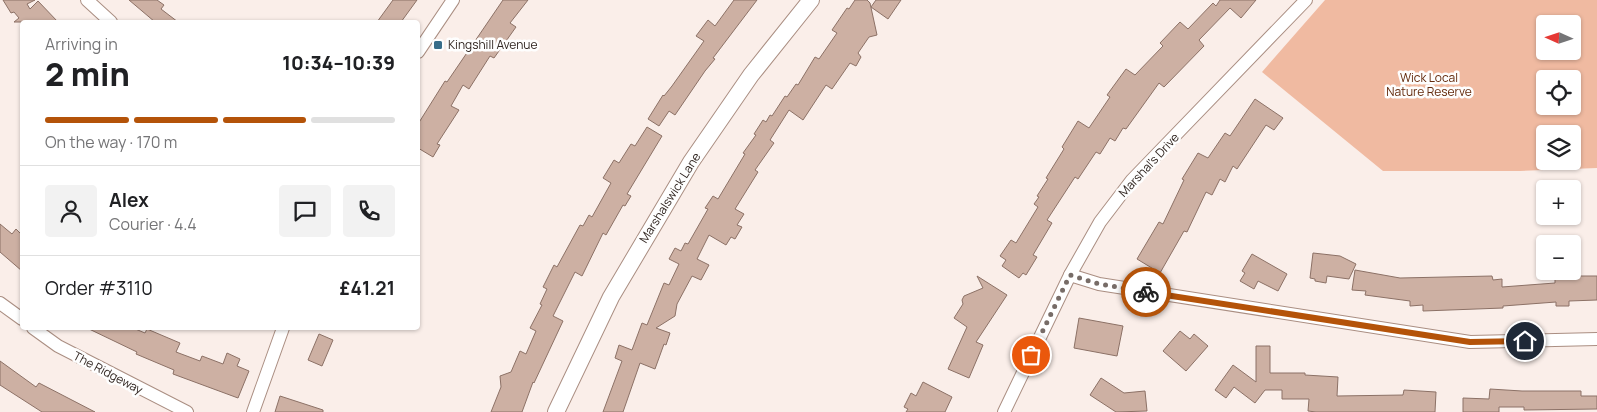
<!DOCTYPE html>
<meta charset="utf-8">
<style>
:root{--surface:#fff;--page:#f2f2f2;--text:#202124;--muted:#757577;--line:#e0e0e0;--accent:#b45309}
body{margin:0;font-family:Manrope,sans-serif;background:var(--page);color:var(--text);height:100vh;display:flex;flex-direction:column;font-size:19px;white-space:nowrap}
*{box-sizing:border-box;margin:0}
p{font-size:16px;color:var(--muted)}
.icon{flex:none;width:28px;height:28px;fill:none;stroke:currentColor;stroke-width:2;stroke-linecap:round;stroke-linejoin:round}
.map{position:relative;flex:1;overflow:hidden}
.panel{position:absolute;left:20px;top:20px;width:400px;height:310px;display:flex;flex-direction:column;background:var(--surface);border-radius:5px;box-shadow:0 1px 4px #0004}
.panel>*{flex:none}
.needle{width:32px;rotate:273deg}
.fabs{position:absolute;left:1536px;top:15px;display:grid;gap:10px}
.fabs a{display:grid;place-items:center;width:45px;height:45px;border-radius:5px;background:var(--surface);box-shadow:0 1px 4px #0004;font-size:25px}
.pin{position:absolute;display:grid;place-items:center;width:42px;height:42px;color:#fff;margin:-21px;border:2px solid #fff;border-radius:50%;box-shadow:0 1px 5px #0007}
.courier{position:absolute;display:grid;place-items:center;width:50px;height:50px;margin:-25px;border:4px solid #b45309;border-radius:50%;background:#fff;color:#222;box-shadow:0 1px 6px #0007}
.summary em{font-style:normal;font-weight:800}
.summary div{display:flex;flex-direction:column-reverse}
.summary{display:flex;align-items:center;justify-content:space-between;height:85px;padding:0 25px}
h1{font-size:32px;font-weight:800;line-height:38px}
.bar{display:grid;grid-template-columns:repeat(4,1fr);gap:8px 5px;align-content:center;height:60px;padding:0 25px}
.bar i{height:6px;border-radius:4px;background:var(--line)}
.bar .active{background:var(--accent)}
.bar p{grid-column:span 4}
.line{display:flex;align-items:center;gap:12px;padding:0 25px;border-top:1px solid var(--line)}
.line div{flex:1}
.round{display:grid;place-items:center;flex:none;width:52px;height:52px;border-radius:5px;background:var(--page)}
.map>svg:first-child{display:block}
.green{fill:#f0baa1;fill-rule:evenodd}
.building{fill:#cdb0a3;stroke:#8c7166}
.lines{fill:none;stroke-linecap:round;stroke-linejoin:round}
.minor-casing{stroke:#aa8e82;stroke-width:14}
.tertiary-casing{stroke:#aa8e82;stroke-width:18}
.minor{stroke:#fff;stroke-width:12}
.tertiary{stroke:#fff;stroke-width:16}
.done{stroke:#776c67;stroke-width:5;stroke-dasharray:0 9}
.route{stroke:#b45309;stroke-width:6}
.poi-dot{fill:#386d89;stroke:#fefefe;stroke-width:2}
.labels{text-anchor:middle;stroke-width:5;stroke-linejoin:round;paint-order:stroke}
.poi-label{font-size:12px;fill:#312621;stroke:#fefefe;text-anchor:start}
.park-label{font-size:12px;fill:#642b0d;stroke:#fefefe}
.street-label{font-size:12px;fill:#312621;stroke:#fefefe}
</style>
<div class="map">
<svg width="1597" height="412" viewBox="0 0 1597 412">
<rect width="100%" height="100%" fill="#faeee9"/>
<path class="green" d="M1325,0H1597V168L1520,171H1383L1262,72ZM1545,24H1572V51H1545ZM1545,79H1572V106H1545ZM1545,134H1572V161H1545Z"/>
<g class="building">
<polygon points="3,0 35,0 27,4 30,9 38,1 58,22 14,22 19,18 14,12 11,13"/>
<polygon points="129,0 157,0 164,5 161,9 178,22 155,22"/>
<polygon points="393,0 417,0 401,22 377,22"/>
<polygon points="503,0 528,0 510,23 516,27 494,58 490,56 469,89 463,85 451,106 459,110 437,144 440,145 433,157 418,148 418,124 445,81 447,82"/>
<polygon points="734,0 757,0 713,58 715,59 705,71 675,115 669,111 659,126 648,119 663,95 664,96 672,86 704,41 696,36 708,20 715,26"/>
<polygon points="855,0 867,0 870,3 877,35 869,37 858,53 861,57 856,66 850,63 832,89 826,85 803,120 789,110 770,140 774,143 755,170 758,172 735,209 744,214 737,225 742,227 735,239 731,237 726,245 709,235 697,259 709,265 701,280 692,276 677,304 675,316 656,328 670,333 666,345 664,344 655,369 640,363 623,412 603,412 622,361 615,358 619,345 632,350 642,323 647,325 664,283 669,285 679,264 669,259 675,248 681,251 685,243 688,244 708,209 705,208 713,196 718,199 745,154 743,153 756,135 754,134 763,120 766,122 770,115 772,116 785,96 787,97 796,84 798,85 815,57 819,59 837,33 832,30 847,8 849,9"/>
<polygon points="876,0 901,0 888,19 871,7"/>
<polygon points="1220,0 1256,0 1241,18 1230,8 1199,40 1204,46 1164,87 1159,83 1126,129 1123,128 1115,141 1110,138 1100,154 1096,152 1078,179 1075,177 1047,220 1052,223 1033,255 1037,257 1026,275 1023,273 1019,278 1002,266 1006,260 1000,256 1011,240 1016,243 1038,207 1034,204 1039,197 1037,196 1048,179 1046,178 1064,149 1062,147 1078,121 1089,128 1110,97 1107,95 1126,69 1135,75 1163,46 1160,43 1180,22 1188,29 1213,3 1216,6"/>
<polygon points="1255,99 1283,118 1274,130 1266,125 1237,169 1233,166 1225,182 1220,179 1212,195 1206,192 1187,232 1184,231 1160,273 1137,259 1159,222 1163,224 1184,180 1182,179 1198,153 1208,158 1225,133 1230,136"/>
<polygon points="647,127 662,136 627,194 631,196 625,206 623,205 606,235 603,233 582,276 575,272 553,316 563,321 534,383 533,382 522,412 491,412 501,387 500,376 511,372 520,351 526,354 536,331 530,328 542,305 540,304 547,289 543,287 554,265 557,267 580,225 583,226 589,215 592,217 611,183 603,178 614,160 619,163 631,144 635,146"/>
<polygon points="0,224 12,234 16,229 22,235 22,271 0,252"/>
<polygon points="1313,253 1340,256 1356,264 1349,279 1327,276 1326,283 1315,281 1315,279 1310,278"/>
<polygon points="1252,254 1287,274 1278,291 1258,281 1254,289 1240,281 1245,273 1242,271"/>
<polygon points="1355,270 1400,278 1492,276 1493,280 1502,279 1502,287 1555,283 1555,271 1567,271 1567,276 1597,276 1597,300 1569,301 1569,306 1556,306 1556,302 1503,306 1503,308 1423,311 1423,305 1410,306 1410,301 1365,295 1366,291 1352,290"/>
<polygon points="977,276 1007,295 976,342 983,345 969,378 948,369 967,327 954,318 963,304 962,300 964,296 983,288"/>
<polygon points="1079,318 1123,326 1117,356 1074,348"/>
<polygon points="87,328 133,328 145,333 147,329 180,343 176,352 200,361 202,356 223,364 227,353 240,359 237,366 249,371 238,398 173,374 174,370 136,354 137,352"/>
<polygon points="1180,331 1190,339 1194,334 1208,346 1186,371 1163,351"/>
<polygon points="319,334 333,340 322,366 308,360"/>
<polygon points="1256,346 1270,346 1270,373 1305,373 1305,375 1338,377 1337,396 1403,395 1404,390 1436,392 1435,412 1316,412 1308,411 1309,399 1282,399 1282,390 1265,390 1255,403 1234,387 1226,398 1215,390 1233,365 1256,382"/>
<polygon points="0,361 36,387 39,383 95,412 42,412 0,385"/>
<polygon points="1101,378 1124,393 1145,391 1147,411 1116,412 1090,395"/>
<polygon points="923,382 952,397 945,412 906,412 908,409 904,407 911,393 916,396"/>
<polygon points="1490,389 1522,391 1581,391 1581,396 1597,396 1597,409 1524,410 1524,407 1499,407 1499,412 1463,412 1463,398 1489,399"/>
<polygon points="280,396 323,410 323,412 275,412"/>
</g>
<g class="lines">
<g class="minor-casing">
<g id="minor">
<polyline points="87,0 111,22"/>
<polyline points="418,52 453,0"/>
<polyline points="1070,275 1099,284 1470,342 1597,339"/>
<polyline points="0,303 22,319"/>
<polyline points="33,328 58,346 187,412"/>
<polyline points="253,412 283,328"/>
<polyline points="1004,412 1070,275 1100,222 1132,180 1306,0"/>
</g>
</g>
<g class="tertiary-casing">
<polyline id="tertiary" points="556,412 611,297 691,162 751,75 811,0"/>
</g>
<use href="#minor" class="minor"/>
<use href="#tertiary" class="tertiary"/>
</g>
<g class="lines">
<polyline class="done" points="1031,355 1070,275 1099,284 1146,292"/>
<polyline class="route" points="1146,292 1470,342 1525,341"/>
</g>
<rect class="poi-dot" x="433" y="40" width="10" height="10" rx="2.5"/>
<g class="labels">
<g class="poi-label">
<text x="448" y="49">Kingshill Avenue</text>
</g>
<g class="park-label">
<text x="1429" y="82">Wick Local<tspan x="1429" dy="14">Nature Reserve</tspan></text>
</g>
<g class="street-label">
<text transform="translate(1149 165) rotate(-47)" y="4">Marshal's Drive</text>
<text transform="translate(670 198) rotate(-58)" y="4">Marshalswick Lane</text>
<text transform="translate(108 373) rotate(28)" y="4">The Ridgeway</text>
</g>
</g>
</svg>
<div class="fabs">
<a><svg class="needle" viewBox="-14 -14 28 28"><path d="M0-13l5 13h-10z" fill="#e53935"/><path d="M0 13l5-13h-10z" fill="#757577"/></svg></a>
<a><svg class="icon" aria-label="locate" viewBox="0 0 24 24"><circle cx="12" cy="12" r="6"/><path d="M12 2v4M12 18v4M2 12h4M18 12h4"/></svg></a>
<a><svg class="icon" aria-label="layers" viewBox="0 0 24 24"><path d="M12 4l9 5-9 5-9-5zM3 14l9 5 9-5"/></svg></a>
<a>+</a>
<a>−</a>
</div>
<div class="pin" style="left:1031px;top:355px;background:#ea580c"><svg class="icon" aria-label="bag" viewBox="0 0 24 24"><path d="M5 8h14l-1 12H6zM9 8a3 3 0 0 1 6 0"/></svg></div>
<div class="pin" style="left:1525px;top:341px;background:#1f2937"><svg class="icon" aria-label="home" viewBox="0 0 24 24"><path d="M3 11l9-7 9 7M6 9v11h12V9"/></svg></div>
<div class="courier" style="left:1146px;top:292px"><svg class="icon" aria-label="bike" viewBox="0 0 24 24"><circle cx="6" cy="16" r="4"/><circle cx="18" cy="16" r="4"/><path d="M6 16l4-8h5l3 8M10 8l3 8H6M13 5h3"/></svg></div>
<section class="panel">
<div class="summary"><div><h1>2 min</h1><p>Arriving in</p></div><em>10:34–10:39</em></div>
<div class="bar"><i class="active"></i><i class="active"></i><i class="active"></i><i></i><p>On the way · 170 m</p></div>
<div class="line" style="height:90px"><a class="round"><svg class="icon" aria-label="person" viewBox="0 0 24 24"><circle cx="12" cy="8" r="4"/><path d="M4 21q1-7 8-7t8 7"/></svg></a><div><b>Alex</b><p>Courier · 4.4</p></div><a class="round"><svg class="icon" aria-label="chat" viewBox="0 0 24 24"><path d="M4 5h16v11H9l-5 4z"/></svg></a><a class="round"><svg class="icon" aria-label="phone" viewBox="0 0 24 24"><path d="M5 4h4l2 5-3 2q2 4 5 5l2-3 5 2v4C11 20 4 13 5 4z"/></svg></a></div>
<div class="line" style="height:65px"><div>Order #3110</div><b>£41.21</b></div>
</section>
</div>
